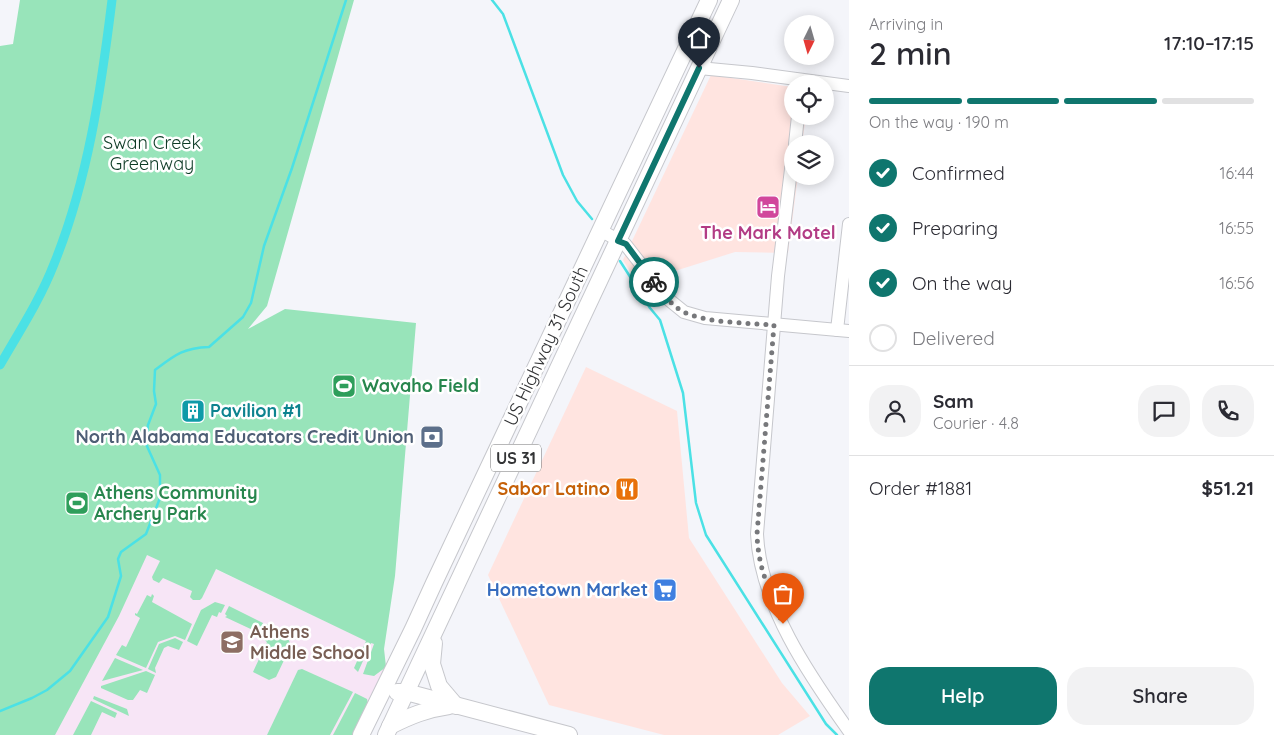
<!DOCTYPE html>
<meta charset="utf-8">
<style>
:root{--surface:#fff;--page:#f2f2f3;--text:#2b2b33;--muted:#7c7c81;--line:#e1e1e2;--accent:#0f766e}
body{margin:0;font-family:Quicksand,sans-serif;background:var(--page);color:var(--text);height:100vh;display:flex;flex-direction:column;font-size:19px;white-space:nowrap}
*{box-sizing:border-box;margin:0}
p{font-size:16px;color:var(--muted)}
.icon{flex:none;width:28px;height:28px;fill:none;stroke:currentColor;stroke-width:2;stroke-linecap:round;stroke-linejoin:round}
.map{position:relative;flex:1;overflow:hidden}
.drawer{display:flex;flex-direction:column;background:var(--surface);width:425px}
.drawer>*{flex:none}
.needle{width:32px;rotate:185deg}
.fabs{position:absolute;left:784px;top:15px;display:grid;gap:10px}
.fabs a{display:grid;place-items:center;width:50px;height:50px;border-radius:50%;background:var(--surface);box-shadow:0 2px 12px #0003;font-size:25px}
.pin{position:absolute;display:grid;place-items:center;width:42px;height:42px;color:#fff;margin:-51px -21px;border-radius:50% 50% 50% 0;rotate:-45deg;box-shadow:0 0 5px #0007}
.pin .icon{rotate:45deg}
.courier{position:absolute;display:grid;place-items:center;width:50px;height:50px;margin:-25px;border:4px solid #0f766e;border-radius:50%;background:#fff;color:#222;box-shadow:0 1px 6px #0007}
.head em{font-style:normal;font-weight:600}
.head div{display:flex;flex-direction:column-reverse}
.head{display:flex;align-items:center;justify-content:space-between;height:85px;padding:0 20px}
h1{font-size:32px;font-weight:600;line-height:38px}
.bar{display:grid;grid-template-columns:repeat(4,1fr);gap:8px 5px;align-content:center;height:60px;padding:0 20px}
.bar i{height:6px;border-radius:4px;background:var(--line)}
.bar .current{background:var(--accent)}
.bar p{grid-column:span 4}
.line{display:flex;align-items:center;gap:12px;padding:0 20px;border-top:1px solid var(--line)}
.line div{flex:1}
.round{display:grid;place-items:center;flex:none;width:52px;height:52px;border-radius:20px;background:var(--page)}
ol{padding:0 20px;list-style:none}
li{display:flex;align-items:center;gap:15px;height:55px}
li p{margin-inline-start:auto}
li .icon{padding:5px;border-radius:50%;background:var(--accent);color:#fff;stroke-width:4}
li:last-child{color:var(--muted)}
li i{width:28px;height:28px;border:2px solid var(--line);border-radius:50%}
.cta{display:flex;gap:10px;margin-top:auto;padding:10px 20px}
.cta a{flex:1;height:58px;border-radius:20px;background:var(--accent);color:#fff;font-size:20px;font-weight:600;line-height:58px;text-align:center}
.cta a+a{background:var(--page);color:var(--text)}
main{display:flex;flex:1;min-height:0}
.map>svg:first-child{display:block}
.commercial{fill:#ffe4e0}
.education{fill:#f7e5f6}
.green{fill:#98e4ba}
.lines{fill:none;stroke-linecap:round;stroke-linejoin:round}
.stream{stroke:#4be1e5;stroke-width:2.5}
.canal{stroke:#4be1e5;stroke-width:9}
.minor-casing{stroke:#c6c7cc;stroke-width:14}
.major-casing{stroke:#c6c7cc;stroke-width:18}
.minor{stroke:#fff;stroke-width:12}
.major{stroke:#fff;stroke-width:16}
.done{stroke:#77787b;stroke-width:5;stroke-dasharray:0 9}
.route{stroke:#0f766e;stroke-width:6}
.labels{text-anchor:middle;stroke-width:5;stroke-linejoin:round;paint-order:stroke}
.shield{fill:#fff;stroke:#707172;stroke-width:1}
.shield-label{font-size:16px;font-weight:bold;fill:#333436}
.park-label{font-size:18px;fill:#0e3b26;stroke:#fff}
.hotel-label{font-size:18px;font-weight:bold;fill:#b23c85;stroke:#fff}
.street-label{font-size:18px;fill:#333436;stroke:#fff}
.leisure-label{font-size:18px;font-weight:bold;fill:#27864d;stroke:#fff;text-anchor:start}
.culture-label{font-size:18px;font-weight:bold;fill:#0d838f;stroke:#fff;text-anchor:start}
.service-label{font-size:18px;font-weight:bold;fill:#4e5e75;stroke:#fff;text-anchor:end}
.food-label{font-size:18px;font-weight:bold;fill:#c56008;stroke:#fff;text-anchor:end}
.shop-label{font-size:18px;font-weight:bold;fill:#366cbe;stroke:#fff;text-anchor:end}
.education-label{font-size:18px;font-weight:bold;fill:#785e54;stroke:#fff;text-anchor:start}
</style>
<main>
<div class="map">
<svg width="849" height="735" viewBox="0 0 849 735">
<rect width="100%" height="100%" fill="#f4f5fa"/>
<g class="commercial">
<polygon points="711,75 792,87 792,116 806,116 802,144 792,144 792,176 798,176 788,253 735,252 637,283 623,260"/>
<polygon points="586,367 677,411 689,538 782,683 810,716 778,735 664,735 549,705 488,575"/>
</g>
<polygon class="education" points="137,550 205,582 213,568 384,649 386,667 353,735 32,735"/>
<g class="green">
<polygon points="20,0 354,0 267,306 248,329 285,309 416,323 395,576 384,649 386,667 374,676 363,674 374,644 371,643 358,672 354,668 366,641 216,569 202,598 200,600 193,600 190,597 192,591 163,578 159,583 153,580 152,577 160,561 147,555 119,616 55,735 0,735 0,46 13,44"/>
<polygon points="152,594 154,596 152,602 192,624 185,640 175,636 158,642 146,668 116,655 122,645 126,647 140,618 135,615 135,613 137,614 147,595 151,597"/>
<polygon points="215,602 225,605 221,613 219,612 217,617 212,615 197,646 187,641 201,610"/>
<polygon points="229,606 263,623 260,630 257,632 225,617 227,616 225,614"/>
<path d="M267,624C282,632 294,637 290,655L287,654L276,677L269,680L253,672L267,642L263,639L265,634L263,632Z"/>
<polygon points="175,638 183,642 179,650 168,646 164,648 155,668 156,673 148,669 159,644"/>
<polygon points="115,658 143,670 102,681"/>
<polygon points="302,669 353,692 330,735 267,735 298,670"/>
<polygon points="146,671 155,675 147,693 140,690 133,700 128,700 101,688 101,686"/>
<polygon points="355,693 367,699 368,703 353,735 333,735"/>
<polygon points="94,696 127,709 129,716 93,699"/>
<polygon points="91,701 117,713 115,718 102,712 91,735 73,735"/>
</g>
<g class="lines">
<g class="stream">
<polyline points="492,0 503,14 563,175 577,201 592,219"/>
<polyline points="620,261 650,308 660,320 683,393 696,503 706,535 826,724 837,735"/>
<path d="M0,711L32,698L47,690L70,671L108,617L121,576L118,559L121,552L146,534L160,498V475L146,444L148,425L156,404L154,391L155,370C175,355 183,348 209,347L243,317L251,303L264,246L292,168L346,0"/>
</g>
<path class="canal" d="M0,365C19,332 40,300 54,264C88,180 101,90 112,0"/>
<g class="minor-casing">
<g id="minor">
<polyline points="699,68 752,73 849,86"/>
<polyline points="795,144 798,116"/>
<path d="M792,161L778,276L757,534C760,604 809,675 849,731"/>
<polyline points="600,230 625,244 668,299 684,312 705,318 849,331"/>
<polyline points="837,330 849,224"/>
</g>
</g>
<g class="major-casing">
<g id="major">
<polyline points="434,643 432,664 439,686 456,706"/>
<polyline points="397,692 406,692 569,735"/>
<path d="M390,726C410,716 427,709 449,706"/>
<polyline points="361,735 413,629 434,583 709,0"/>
<polyline points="386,735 731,0"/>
</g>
</g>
<use href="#minor" class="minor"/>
<use href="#major" class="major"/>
</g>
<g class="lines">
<path class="done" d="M654,282C663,293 671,306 684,312C705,323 750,323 774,325L757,534C758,568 770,593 783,624"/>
<polyline class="route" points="654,282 626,244 618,241 699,68"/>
</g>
<defs>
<g id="hotel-square" transform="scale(1.25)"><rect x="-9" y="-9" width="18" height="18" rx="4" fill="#d1479c" stroke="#fff"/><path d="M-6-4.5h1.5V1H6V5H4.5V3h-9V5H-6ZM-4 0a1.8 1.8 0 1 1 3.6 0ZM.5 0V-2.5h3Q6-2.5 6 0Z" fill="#fff"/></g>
<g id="stadium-square" transform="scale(1.25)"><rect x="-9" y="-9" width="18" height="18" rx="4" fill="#2e9e5b" stroke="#fff"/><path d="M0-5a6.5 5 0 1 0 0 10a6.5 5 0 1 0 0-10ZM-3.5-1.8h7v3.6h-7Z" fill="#fff"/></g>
<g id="building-square" transform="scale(1.25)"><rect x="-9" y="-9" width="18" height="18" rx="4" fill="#0f9aa8" stroke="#fff"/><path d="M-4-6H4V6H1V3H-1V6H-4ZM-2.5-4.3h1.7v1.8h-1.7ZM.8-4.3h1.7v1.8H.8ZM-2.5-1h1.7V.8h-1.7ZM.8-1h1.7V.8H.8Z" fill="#fff"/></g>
<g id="bank-square" transform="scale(1.25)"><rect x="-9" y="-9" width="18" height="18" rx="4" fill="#5c6f8a" stroke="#fff"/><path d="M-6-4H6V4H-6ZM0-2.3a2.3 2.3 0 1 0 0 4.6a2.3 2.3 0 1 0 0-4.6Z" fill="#fff"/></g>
<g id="restaurant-square" transform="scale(1.25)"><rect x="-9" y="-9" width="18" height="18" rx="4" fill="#e8710a" stroke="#fff"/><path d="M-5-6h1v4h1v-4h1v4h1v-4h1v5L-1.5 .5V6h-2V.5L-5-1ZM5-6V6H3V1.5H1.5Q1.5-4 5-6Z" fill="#fff"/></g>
<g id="supermarket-square" transform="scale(1.25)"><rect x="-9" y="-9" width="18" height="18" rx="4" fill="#3f7fe0" stroke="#fff"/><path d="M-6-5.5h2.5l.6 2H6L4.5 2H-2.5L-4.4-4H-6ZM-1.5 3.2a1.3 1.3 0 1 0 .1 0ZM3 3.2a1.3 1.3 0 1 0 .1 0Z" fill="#fff"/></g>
<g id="school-square" transform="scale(1.25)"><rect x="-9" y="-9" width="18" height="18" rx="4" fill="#8d6e63" stroke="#fff"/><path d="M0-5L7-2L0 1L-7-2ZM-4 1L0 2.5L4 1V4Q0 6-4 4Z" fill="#fff"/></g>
</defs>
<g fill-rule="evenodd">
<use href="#hotel-square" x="768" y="207"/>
<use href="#stadium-square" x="344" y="386"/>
<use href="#building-square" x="193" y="411"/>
<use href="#bank-square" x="432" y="437"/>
<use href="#restaurant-square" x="627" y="489"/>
<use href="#stadium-square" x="77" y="503"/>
<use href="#supermarket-square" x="665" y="590"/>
<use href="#school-square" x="232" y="642"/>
</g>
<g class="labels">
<rect class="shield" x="491" y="444.5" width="50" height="27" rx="4"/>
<g class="shield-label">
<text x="516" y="464">US 31</text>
</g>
<g class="park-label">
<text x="152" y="149">Swan Creek<tspan x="152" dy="21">Greenway</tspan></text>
</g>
<g class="hotel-label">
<text x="768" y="239">The Mark Motel</text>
</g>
<g class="street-label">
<text transform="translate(546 346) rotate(-65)" y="6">US Highway 31 South</text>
</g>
<g class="leisure-label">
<text x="362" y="392">Wavaho Field</text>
<text x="94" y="499">Athens Community<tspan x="94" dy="21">Archery Park</tspan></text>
</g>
<g class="culture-label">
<text x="210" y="417">Pavilion #1</text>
</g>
<g class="service-label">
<text x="414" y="443">North Alabama Educators Credit Union</text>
</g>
<g class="food-label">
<text x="610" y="495">Sabor Latino</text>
</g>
<g class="shop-label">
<text x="648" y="596">Hometown Market</text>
</g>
<g class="education-label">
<text x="250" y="638">Athens<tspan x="250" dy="21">Middle School</tspan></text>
</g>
</g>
</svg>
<div class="fabs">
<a><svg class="needle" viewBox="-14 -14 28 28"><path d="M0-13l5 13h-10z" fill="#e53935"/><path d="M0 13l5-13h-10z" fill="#7c7c81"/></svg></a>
<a><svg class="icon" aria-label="locate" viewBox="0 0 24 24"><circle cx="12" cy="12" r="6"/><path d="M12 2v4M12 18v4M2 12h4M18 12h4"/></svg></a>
<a><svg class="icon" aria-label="layers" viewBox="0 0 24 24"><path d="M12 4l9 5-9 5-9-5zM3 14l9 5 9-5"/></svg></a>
</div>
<div class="pin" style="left:783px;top:624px;background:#ea580c"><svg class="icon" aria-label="bag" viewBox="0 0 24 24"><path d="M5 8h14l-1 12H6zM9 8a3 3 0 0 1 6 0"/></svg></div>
<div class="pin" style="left:699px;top:68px;background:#1f2937"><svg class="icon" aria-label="home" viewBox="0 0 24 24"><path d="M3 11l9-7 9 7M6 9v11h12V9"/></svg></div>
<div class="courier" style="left:654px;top:282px"><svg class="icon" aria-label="bike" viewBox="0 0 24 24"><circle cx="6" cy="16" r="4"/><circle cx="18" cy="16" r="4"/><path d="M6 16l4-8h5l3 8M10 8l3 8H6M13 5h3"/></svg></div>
</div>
<section class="drawer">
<div class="head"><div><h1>2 min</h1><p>Arriving in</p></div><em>17:10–17:15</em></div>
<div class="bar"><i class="current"></i><i class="current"></i><i class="current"></i><i></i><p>On the way · 190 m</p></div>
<ol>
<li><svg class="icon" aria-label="check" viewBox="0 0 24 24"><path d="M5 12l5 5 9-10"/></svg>Confirmed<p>16:44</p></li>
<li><svg class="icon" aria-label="check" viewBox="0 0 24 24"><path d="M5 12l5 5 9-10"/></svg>Preparing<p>16:55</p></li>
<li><svg class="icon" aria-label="check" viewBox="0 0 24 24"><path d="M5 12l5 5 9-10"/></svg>On the way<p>16:56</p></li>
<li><i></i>Delivered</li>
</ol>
<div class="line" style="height:90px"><a class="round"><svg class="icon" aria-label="person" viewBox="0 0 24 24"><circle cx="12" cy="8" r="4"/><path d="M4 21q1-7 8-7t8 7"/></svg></a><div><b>Sam</b><p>Courier · 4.8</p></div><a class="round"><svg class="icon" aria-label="chat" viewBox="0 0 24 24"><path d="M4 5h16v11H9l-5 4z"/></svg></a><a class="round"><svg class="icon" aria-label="phone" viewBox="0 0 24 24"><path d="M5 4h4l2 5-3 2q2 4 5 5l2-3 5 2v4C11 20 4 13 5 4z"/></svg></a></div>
<div class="line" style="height:65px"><div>Order #1881</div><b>$51.21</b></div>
<div class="cta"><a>Help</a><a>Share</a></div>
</section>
</main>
